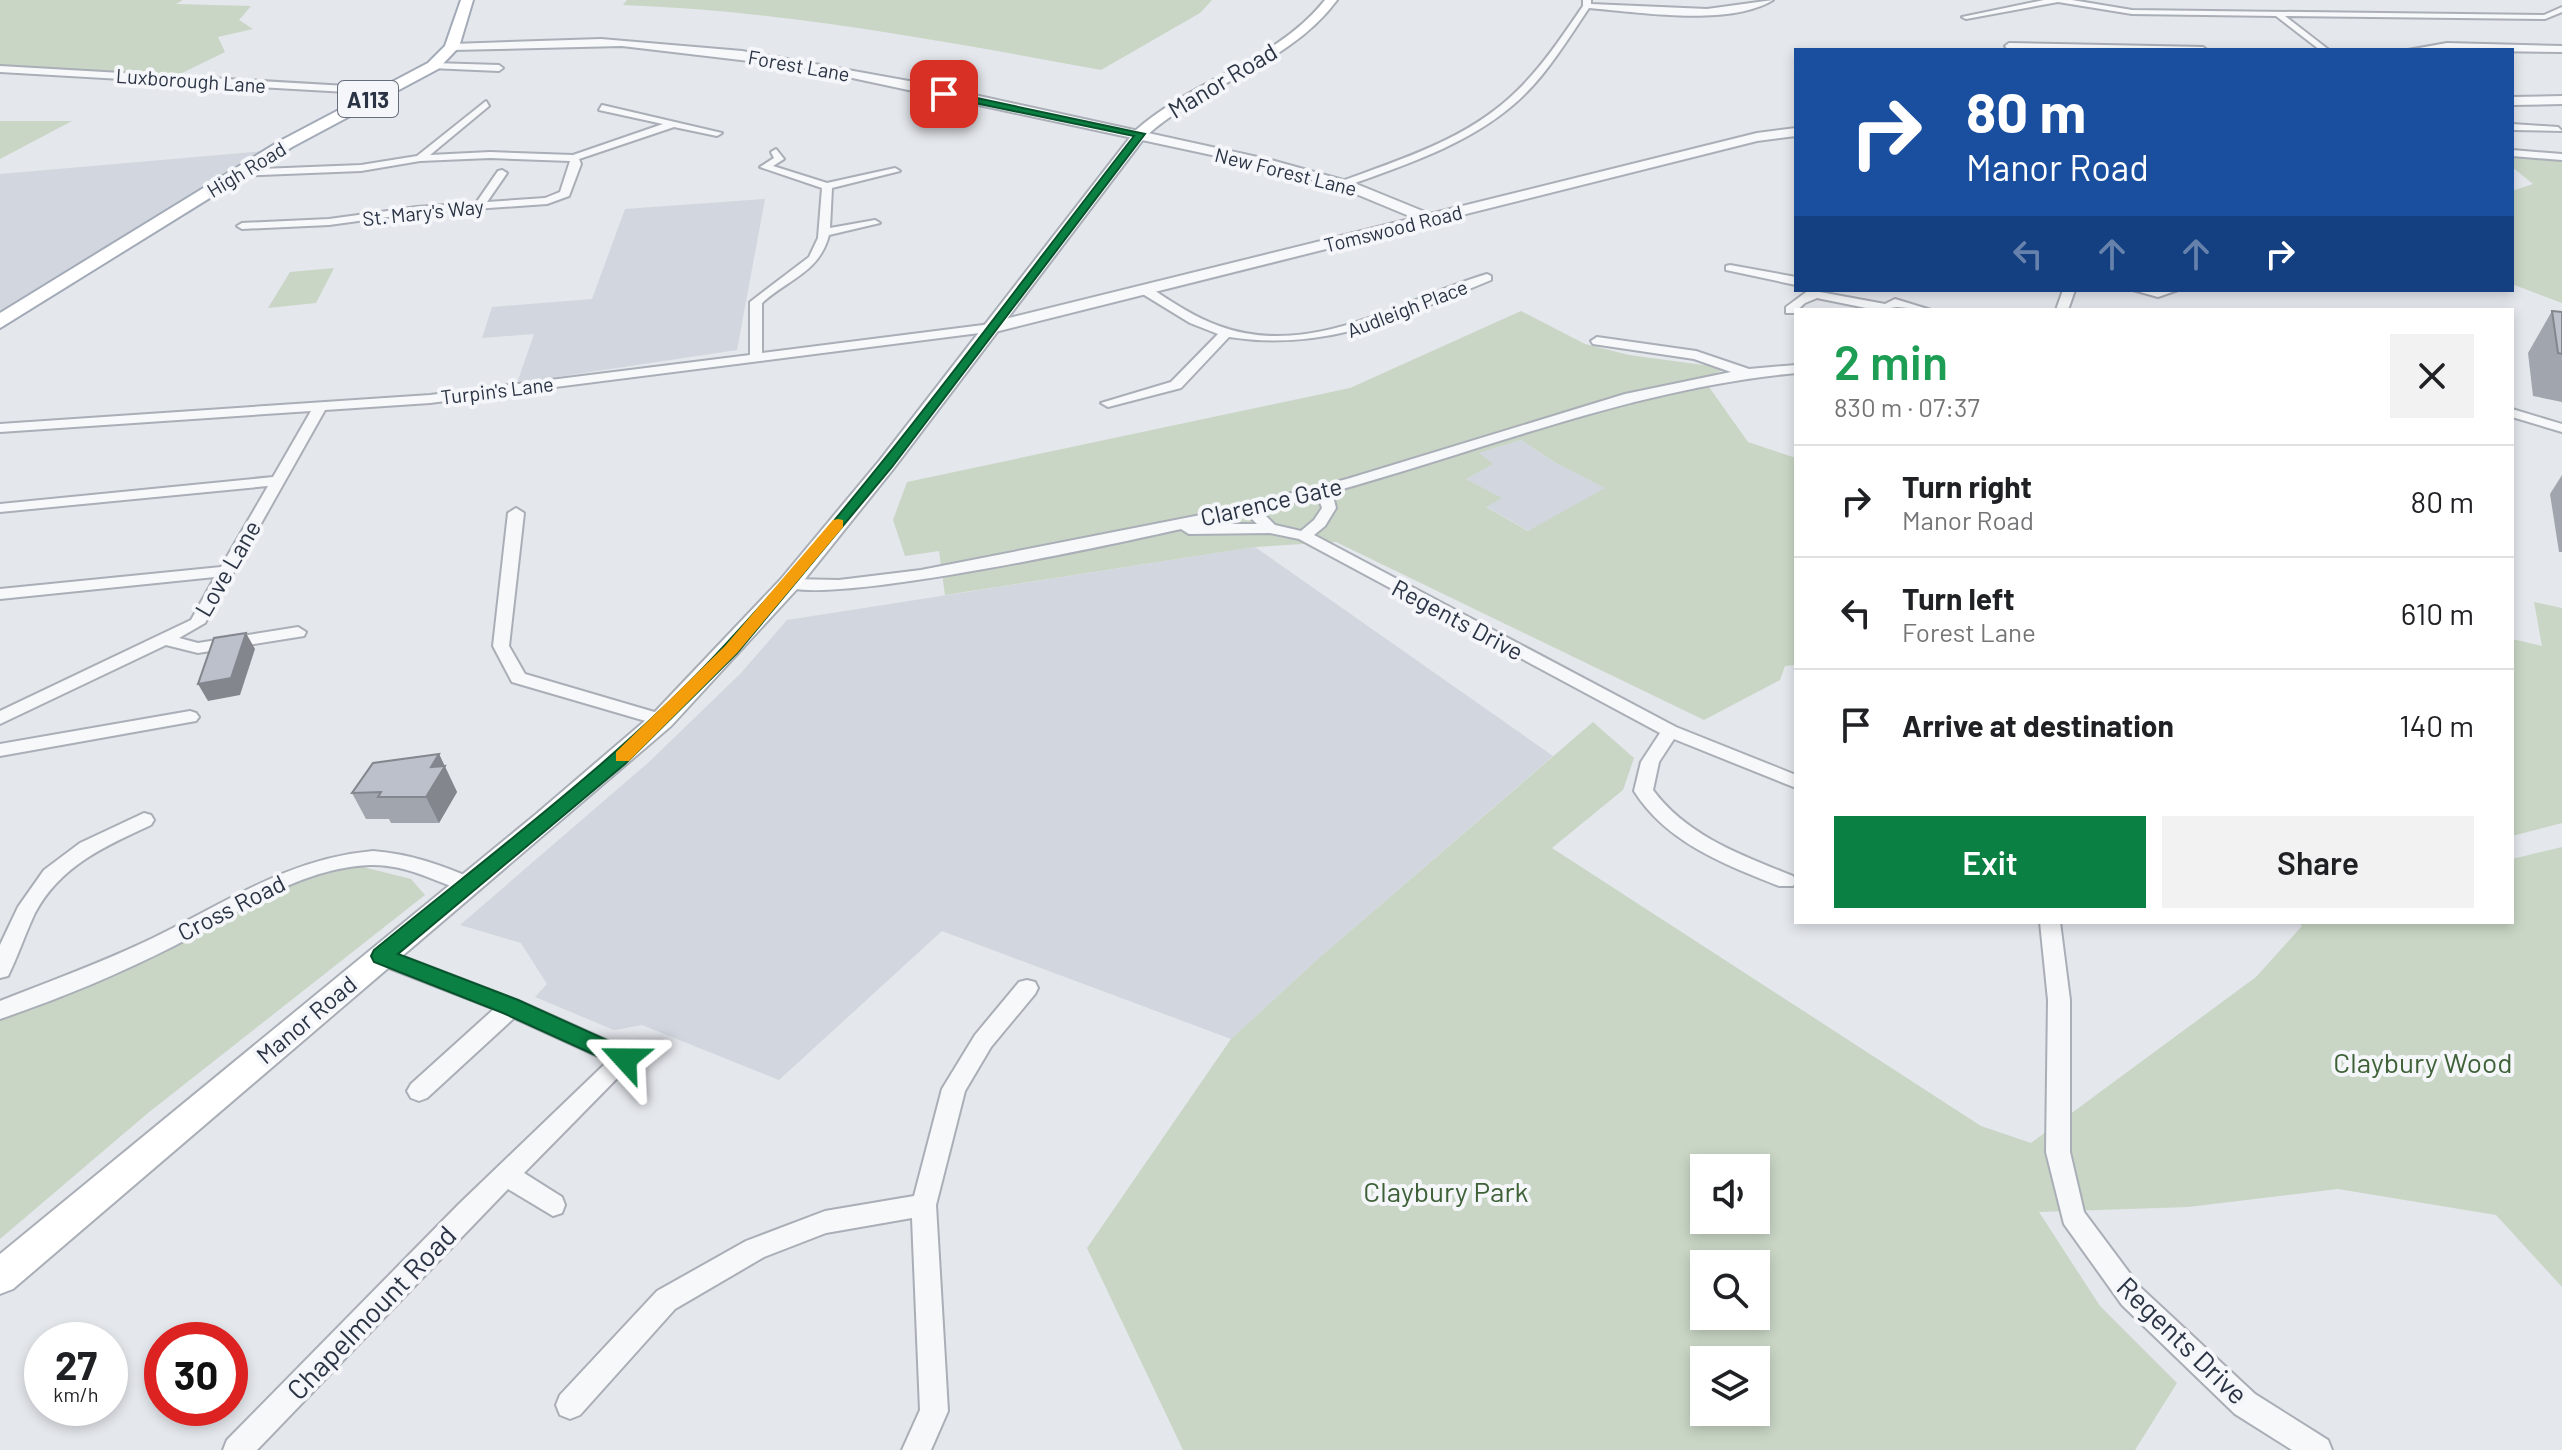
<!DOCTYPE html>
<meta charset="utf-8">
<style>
body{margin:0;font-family:Barlow,sans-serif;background:#f2f2f2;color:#202124;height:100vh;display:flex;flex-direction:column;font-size:30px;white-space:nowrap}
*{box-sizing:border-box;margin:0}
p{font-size:26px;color:#757577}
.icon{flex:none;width:44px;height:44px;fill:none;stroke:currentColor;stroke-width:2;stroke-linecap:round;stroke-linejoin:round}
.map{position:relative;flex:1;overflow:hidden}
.sheet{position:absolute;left:1794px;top:308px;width:720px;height:616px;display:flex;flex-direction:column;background:#fff;border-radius:0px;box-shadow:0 4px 12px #0003}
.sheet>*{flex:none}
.hud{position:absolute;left:1794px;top:48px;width:720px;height:244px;border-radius:0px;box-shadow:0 4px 12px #0003;background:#1a4fa0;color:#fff;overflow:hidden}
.buttons{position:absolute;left:1690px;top:1154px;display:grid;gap:16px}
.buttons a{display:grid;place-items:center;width:80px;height:80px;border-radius:0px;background:#fff;box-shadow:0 4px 12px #0003;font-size:40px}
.speed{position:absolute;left:24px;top:1322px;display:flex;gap:16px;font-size:40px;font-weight:700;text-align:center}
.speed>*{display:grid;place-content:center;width:104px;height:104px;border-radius:50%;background:#fff;box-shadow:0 4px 12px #0003;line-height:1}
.speed small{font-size:20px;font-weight:400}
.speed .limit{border:12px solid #d22;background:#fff;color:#111}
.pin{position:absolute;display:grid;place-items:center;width:68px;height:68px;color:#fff;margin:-34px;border-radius:16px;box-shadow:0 4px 12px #0006}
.me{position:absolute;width:88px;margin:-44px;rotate:294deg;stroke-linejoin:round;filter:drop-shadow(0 0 6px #0008)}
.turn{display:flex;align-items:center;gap:28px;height:168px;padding:0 40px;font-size:36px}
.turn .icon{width:104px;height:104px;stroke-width:2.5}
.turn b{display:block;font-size:56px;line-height:68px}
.lanes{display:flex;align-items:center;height:76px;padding:0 40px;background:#0003;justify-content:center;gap:40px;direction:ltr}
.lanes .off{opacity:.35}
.round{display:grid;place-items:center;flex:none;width:84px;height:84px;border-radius:0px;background:#f2f2f2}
.head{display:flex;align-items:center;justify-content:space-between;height:136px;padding:0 40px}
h1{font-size:48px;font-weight:600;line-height:60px;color:#1e9e55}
.action{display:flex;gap:16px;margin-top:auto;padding:16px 40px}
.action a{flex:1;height:92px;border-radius:0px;background:#0b8043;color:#fff;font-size:32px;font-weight:600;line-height:92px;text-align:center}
.action a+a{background:#f2f2f2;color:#202124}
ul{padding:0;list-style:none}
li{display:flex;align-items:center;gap:24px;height:112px;padding:0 40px;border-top:2px solid #e0e0e0}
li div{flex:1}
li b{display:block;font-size:30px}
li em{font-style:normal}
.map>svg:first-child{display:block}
.built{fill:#d2d6de}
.green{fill:#c9d6c5;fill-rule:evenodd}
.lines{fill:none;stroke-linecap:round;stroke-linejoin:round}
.minor-casing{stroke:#a9aeb7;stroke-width:4}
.tertiary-casing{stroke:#a9aeb7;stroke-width:4}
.secondary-casing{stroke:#a9aeb7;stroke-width:4}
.primary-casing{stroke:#a3abb8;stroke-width:4}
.minor{fill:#f7f8fa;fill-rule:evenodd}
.tertiary{fill:#f7f8fa;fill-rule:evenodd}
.secondary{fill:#fff;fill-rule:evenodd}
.primary{fill:#fff;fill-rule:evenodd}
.wall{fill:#a1a5ae}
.shaded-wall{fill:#83868d}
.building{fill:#bbc0ca;stroke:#83868d;stroke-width:2}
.route{fill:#0b8043;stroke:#07532c;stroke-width:2}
.slow{fill:#f59e0b}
.labels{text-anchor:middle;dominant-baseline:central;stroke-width:8;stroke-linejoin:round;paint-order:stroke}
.far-street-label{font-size:20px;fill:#2b3445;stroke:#f4f6f9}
.shield{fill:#f4f6f9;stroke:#676e7b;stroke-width:2}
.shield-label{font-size:22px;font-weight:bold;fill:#2b3445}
.street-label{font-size:24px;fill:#2b3445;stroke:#f4f6f9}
.near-park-label{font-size:28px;fill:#3f6138;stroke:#f4f6f9}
.near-street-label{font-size:28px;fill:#2b3445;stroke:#f4f6f9}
</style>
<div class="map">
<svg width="2562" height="1450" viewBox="0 0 2562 1450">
<rect width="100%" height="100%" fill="#e4e7ec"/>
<g class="built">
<polygon points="264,151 0,315 0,174"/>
<polygon points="765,199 737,350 517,383 534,334 482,338 492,307 592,299 625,209"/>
<polygon points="1521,440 1556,463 1606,488 1529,531 1485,506 1501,498 1466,479 1492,464 1478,453"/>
<polygon points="1255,547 1553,756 1319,958 1231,1039 942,931 779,1080 642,1025 614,1030 535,997 547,984 521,943 460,925 649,762 741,673 787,620"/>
</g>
<g class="green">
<polygon points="0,0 183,0 176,4 251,6 239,20 253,29 218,37 225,52 178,75 0,65"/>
<path d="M 627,0 L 1212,0 L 1200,13 L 1101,70 C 942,41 786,11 623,5 Z"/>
<polygon points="0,121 72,121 0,159"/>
<polygon points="2512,156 2562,159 2562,303 2512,284 2512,191 2533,184 2512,167"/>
<polygon points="334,268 316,303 268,308 290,272"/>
<path d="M 1521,311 L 1585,344 L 1629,355 L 1726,368 L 1704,380 L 1748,442 L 1796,458 L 1796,665 L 1785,666 L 1780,680 L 1704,720 L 1336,542 L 1255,547 L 945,595 L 939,551 L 905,556 L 893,520 L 907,482 L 1350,388 ZM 1521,440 L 1556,463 L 1605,488 L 1528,531 L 1486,507 L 1502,498 L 1466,479 L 1493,464 L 1479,453 Z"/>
<polygon points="2534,602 2562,608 2562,823 2512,836 2512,639 2542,646"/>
<path d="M 1593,722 L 1634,758 L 1623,790 L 1552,848 L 1981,1126 L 2031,1143 L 2256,977 L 2302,926 L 2299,922 L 2512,922 L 2512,859 L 2562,847 L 2562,1287 L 2496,1215 L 2338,1189 L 2188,1207 L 2039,1212 L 2100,1306 L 2177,1383 L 2135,1450 L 1183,1450 L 1087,1248 L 1231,1039 L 1319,958 ZM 1704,1168 L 1756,1168 L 1756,1220 L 1704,1220 ZM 1704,1264 L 1756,1264 L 1756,1316 L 1704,1316 ZM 1704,1360 L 1756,1360 L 1756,1412 L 1704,1412 Z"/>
<polygon points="359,866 411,879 425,895 148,1113 0,1239 0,1020 302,880"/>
</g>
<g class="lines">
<defs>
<g id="minor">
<path d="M 1583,0 L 1591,0 L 1591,4 L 1707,9 L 1773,0 C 1729,27 1639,12 1589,8 C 1566,42 1544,79 1513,105 C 1465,146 1404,165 1347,186 L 1339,186 L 1339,182 C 1402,159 1471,138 1519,89 C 1544,64 1563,35 1583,6 Z"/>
<polygon points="2044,0 2072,0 2132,10 2544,15 2562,7 2562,12 2545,19 2285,16 2329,50 2320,50 2276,16 2132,14 2058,2 1966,19 1962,17"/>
<polygon points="2009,43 2203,47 2207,50 2008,50 2005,46"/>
<polygon points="2447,43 2562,46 2562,52 2408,50"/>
<polygon points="433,63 499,65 503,68 499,71 430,68"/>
<polygon points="0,66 382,88 387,91 382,94 0,72"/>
<polygon points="486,101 489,106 430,155 490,152 573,155 663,124 599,110 602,105 722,133 717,136 674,127 579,159 581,164 569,196 547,204 417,213 329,225 242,229 237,226 242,223 329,219 417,207 476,203 498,171 502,170 507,173 487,202 545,198 560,192 570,161 490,158 420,161 361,171 238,176 233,173 238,170 361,165 417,156"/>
<polygon points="2512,124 2558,127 2562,131 2512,130"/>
<path d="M 776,149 L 784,159 L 773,166 L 827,183 L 895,168 L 900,171 L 832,188 L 830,228 L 875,220 L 880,223 L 829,235 C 819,273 788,279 762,303 L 762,353 L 991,324 L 997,328 L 995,331 L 430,403 L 325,410 L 205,623 L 179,638 L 198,643 L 298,627 L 306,632 L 304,636 L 198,653 L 166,645 L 0,724 L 0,711 L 191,620 L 215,577 L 0,599 L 0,589 L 221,567 L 268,486 L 0,512 L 0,504 L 273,477 L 311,411 L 0,432 L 0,424 L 430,395 L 750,355 L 750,302 L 809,257 L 818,238 L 822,188 L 760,167 L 774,158 L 771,152 Z"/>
<polygon points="2512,150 2562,154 2562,160 2512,156"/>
<polygon points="1730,265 1796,277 1796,285 1726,270 1726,266"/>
<path d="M 1487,274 L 1491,276 L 1491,280 C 1403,316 1326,352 1229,337 L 1181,388 L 1108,407 L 1101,403 L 1171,382 L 1218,334 L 1190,323 L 1141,293 L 1141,287 L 1149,287 C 1172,302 1194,317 1219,326 C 1312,360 1402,299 1487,274 Z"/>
<polygon points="1809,290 1885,304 1895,299 1931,310 1897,307 1876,310 1817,298 1805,303 1794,313 1786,313 1786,307"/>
<polygon points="2063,290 2075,290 2068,310 2056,310"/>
<polygon points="2133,290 2178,290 2158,297"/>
<path d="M 1597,337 L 1696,351 L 1749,369 L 1796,365 L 1796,373 C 1635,388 1487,449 1332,492 L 1336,508 L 1325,526 L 1314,535 L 1676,727 L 1796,775 L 1796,788 L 1674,739 L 1659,762 L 1653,790 C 1687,836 1741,855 1793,876 L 1796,881 L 1793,886 L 1779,886 C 1724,864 1667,843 1634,791 L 1641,762 L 1660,733 L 1299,539 L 1270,533 L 1189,534 L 1181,529 C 1128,541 810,611 781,584 L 789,579 L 839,580 L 921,570 L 1221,511 L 1347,479 L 1625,394 L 1731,372 L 1694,359 L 1593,344 L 1591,341 ZM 1318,496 L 1322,508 L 1314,520 L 1301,531 L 1275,525 L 1261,511 ZM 1247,514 L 1257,524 L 1202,524 Z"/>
<polygon points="2512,409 2562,424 2562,432 2512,417"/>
<polygon points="516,508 524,513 509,646 525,674 668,716 671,720 668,724 656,724 512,682 493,646 508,513"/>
<polygon points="190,711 196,713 199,717 196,721 0,756 0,744"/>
<path d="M 144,813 L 151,815 L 154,820 L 151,825 C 105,846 60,866 35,913 C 25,934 18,956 8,976 L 0,978 L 0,945 L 18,907 L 44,870 L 80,843 Z"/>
<path d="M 373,851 C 411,854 441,865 476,880 L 479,885 L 476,890 L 469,892 C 435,882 407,864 370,865 C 298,868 237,914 174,946 C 119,974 59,999 0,1019 L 0,1001 C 51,981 103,962 153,938 C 228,902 287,859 373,851 Z"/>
<polygon points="2040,922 2060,922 2070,1000 2070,1152 2084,1212 2140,1287 2255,1394 2328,1440 2332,1450 2292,1450 2235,1414 2122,1305 2064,1224 2046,1152 2048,1000"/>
<polygon points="381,948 519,1001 633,1052 636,1059 524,1173 562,1197 565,1205 562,1213 553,1216 508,1189 257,1450 223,1450 227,1440 459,1204 608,1061 514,1018 427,1098 419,1101 411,1098 407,1091 411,1084 494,1009 373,962 370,956 373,950"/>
<polygon points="1027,980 1035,982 1038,988 1035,994 991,1047 965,1091 936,1205 948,1411 931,1450 902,1450 920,1410 912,1218 826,1233 764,1257 675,1309 580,1415 570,1419 560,1415 556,1405 560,1395 657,1291 746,1241 825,1211 914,1196 942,1089 975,1035 1019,982"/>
</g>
<g id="tertiary">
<polygon points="601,39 742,51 920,83 1271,160 1354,183 1430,214 1757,133 1796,128 1796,136 1757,141 991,333 985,332 985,324 1414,218 1344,189 1263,166 801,67 622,46 452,50 446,47 452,44"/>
<polygon points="2562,96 2562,104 2512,105 2512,97"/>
</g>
<path id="secondary" d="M 1325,0 L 1337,0 C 1288,66 1204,83 1145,137 L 894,468 L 797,589 L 671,726 L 13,1289 L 0,1294 L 0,1254 L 535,815 L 653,714 L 781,579 L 880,460 L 1135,131 C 1193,79 1276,62 1325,0 Z"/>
<polygon id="primary" points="461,0 473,0 459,47 438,69 292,147 0,328 0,313 280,141 428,63 445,46"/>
</defs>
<use href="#minor" class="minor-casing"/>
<use href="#tertiary" class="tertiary-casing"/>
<use href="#secondary" class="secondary-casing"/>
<use href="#primary" class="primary-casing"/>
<use href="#minor" class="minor"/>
<use href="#tertiary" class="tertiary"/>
<use href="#secondary" class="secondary"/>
<use href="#primary" class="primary"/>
</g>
<g class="wall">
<polygon points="2552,311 2562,312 2562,402 2533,396 2528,353"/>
<polygon points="2562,475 2562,552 2559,552 2550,494"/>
<polygon points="439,754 457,792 439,823 391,823 389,819 366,819 352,793"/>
</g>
<g class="shaded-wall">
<polygon points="246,633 255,649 240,695 208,701 198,684"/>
<polygon points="439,754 457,792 439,823 426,797 431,767"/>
</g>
<g class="building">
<polygon points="2552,311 2562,312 2562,354 2558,353"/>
<polygon points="246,633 231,678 198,684 214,638"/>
<polygon points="439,754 431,767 445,766 426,797 378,797 381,792 352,793 373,763"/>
</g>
<path class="route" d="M 944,91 L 1145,134 L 892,467 L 737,653 L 625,764 L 398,954 L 518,1000 L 633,1052 L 636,1059 L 633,1065 L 617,1065 L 503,1013 L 374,962 L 371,956 L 374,950 C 493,852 620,759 725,645 C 873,486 1001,307 1134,136 L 941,96 Z"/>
<polygon class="slow" points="838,519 843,520 843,527 737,653 629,761 616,761 616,752 725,646 833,520"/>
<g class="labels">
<g class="far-street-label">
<text transform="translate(799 65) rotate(10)">Forest Lane</text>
<text transform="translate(191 80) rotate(4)">Luxborough Lane</text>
<text transform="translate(246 169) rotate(-31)">High Road</text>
<text transform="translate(1286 171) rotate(14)">New Forest Lane</text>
<text transform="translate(423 212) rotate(-6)">St. Mary's Way</text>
<text transform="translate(1393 228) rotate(-14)">Tomswood Road</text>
<text transform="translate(1407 308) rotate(-21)">Audleigh Place</text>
<text transform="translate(497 390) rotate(-7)">Turpin's Lane</text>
</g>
<rect class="shield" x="338" y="81" width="60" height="36" rx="6"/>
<g class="shield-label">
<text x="368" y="99">A113</text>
</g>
<g class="street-label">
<text transform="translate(1222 80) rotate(-31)">Manor Road</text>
<text transform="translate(1271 501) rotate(-13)">Clarence Gate</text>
<text transform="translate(227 568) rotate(-60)">Love Lane</text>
<text transform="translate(1458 619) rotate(28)">Regents Drive</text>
<text transform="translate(231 907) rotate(-27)">Cross Road</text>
<text transform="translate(306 1019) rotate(-40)">Manor Road</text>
</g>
<g class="near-park-label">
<text x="2423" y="1062">Claybury Wood</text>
<text x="1446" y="1191">Claybury Park</text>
</g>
<g class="near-street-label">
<text transform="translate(371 1312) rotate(-46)">Chapelmount Road</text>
<text transform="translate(2183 1340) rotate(44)">Regents Drive</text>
</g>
</g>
</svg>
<div class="buttons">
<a><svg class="icon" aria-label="sound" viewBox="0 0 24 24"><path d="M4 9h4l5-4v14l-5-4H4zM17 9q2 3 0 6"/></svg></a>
<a><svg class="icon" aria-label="search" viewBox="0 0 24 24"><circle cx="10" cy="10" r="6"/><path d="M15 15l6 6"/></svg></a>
<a><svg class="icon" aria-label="layers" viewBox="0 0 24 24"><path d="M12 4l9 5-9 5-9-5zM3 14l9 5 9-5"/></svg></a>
</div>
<div class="speed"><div>27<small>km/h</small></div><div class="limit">30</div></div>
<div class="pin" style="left:944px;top:94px;background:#d93025"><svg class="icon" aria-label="arrive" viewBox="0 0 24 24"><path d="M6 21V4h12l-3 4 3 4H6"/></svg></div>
<svg class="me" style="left:625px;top:1059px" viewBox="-20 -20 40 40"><path d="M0-17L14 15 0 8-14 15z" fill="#0b8043" stroke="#fff" stroke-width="4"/></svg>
<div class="hud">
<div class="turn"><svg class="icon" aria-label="right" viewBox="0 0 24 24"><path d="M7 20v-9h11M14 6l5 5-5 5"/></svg><div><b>80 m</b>Manor Road</div></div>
<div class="lanes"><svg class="icon off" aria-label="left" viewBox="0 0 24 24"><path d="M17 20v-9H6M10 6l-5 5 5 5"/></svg><svg class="icon off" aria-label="ahead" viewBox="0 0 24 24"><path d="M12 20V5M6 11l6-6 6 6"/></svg><svg class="icon off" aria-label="ahead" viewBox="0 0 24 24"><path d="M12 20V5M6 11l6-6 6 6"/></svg><svg class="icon" aria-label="right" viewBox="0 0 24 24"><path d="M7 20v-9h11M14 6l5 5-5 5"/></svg></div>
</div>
<section class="sheet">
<div class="head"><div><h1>2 min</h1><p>830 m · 07:37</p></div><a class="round"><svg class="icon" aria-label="close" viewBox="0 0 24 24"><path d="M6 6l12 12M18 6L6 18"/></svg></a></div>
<ul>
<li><svg class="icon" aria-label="right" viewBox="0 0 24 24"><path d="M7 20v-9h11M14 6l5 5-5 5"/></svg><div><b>Turn right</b><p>Manor Road</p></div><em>80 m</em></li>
<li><svg class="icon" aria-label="left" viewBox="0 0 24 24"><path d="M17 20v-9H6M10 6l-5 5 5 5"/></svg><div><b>Turn left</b><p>Forest Lane</p></div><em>610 m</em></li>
<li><svg class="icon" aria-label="arrive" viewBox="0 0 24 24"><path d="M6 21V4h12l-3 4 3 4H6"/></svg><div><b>Arrive at destination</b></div><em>140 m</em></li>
</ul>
<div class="action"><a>Exit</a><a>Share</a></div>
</section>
</div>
